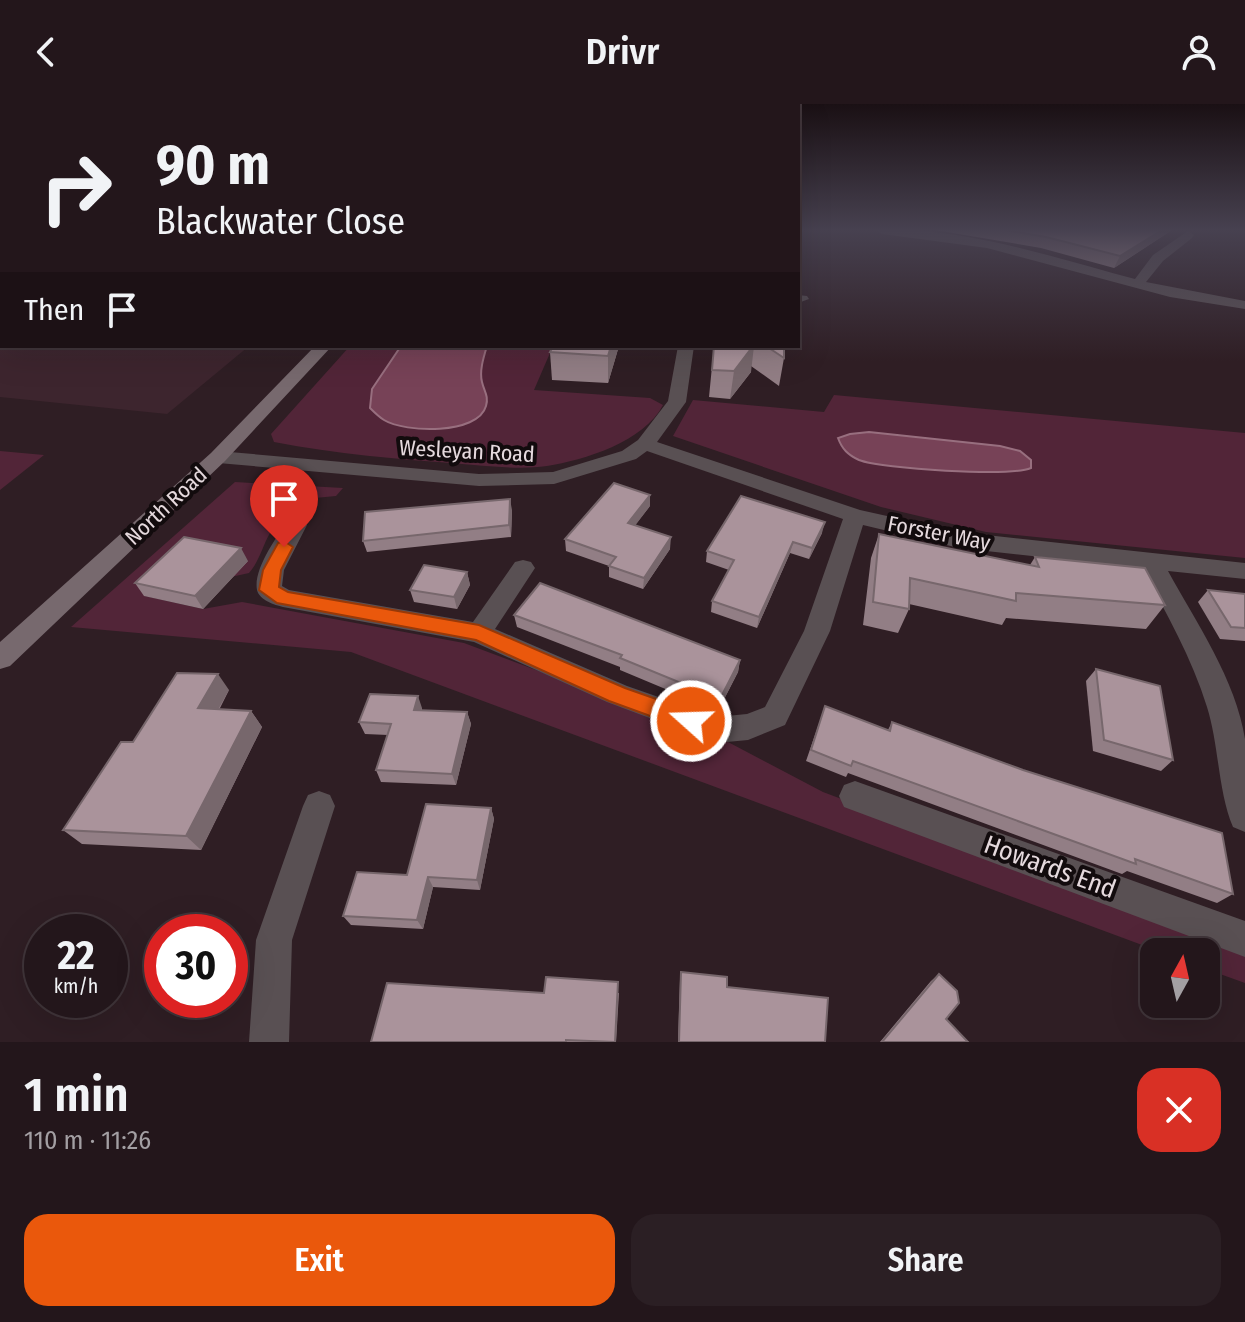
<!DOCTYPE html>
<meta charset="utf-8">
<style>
body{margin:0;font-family:"Fira Sans Condensed",sans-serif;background:#2b1f24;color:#f1f3f6;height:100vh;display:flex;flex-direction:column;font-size:30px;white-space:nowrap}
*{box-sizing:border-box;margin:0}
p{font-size:26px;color:#a39fa3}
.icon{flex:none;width:44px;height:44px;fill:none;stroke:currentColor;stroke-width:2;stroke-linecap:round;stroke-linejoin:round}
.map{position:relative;height:938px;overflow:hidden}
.details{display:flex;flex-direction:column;background:#23161b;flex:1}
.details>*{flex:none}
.banner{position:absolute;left:0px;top:0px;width:800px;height:244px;box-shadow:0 8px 32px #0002,0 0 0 2px #40353a;background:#23161b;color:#f1f3f6;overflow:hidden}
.needle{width:52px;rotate:8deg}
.buttons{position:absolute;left:1140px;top:834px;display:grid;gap:16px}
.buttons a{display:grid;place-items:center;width:80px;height:80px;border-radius:16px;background:#23161b;box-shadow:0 8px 32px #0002,0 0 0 2px #40353a;font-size:40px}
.speed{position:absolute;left:24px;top:810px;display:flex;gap:16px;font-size:40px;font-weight:700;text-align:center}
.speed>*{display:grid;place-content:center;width:104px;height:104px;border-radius:50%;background:#23161b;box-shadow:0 8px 32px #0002,0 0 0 2px #40353a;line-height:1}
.speed small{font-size:20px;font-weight:400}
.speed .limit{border:12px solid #d22;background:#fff;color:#111}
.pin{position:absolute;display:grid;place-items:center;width:68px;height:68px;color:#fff;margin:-82px -34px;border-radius:50% 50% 50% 0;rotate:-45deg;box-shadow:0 0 8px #0007}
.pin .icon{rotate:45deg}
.me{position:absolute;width:88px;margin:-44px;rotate:290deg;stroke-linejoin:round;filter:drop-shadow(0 0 6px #0008)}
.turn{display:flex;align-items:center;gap:28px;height:168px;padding:0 24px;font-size:36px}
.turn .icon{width:104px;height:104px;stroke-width:2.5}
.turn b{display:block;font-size:56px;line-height:68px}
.then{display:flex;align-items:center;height:76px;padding:0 24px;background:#0003;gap:16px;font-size:30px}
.round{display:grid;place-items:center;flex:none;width:84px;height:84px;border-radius:24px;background:#2b1f24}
.head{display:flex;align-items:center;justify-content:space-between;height:136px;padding:0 24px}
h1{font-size:48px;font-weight:600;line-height:60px}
.primary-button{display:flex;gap:16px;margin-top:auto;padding:16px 24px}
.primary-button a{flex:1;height:92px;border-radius:24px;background:#ea580c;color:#fff;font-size:32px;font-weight:600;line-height:92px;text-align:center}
.primary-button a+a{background:#2b1f24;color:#f1f3f6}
header{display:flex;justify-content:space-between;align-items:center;height:104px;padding:0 24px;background:#23161b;font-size:36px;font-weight:600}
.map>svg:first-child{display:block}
.built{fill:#3d252e}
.green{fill:#522538}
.water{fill:#774257;stroke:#986f7f;stroke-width:2}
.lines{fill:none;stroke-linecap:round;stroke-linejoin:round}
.street{fill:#595053;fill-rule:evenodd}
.secondary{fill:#77696e;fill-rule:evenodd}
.wall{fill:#927e85}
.shaded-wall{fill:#77676c}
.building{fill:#aa939b;stroke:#77676c;stroke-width:2}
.route{fill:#ea580c;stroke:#983908;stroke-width:2}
.labels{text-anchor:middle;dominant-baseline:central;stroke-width:8;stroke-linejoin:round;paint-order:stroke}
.street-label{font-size:22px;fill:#e5d9dd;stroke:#120b0d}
.near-street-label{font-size:26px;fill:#e5d9dd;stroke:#120b0d}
</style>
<header><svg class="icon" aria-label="back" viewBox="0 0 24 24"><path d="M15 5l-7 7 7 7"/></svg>Drivr<svg class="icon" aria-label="person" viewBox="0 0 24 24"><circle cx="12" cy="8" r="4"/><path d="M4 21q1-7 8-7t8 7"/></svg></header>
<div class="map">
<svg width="1245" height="938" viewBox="0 0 1245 938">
<rect width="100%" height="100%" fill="#2f1e24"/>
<polygon class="built" points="0,126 2,242 249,242 167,310 0,293"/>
<g class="green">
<path d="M 350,242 L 553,242 L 534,286 L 650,294 L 663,301 C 644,338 584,356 547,362 C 519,366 489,362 462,360 C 398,355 336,350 274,338 L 271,330 Z"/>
<polygon points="834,291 1245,329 1245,454 986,428 881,403 673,332 693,296 824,308"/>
<polygon points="0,347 44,351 0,386"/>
<path d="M 235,378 L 343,384 L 336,392 L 315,394 L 313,402 C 298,407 278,414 270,429 C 262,443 260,456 249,469 L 145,492 L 203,505 L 242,498 L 464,539 L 728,638 L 823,688 L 1245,847 L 1245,879 L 1206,865 L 1206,848 L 1161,848 L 351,548 L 71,523 Z"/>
</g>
<g class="water">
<path d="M 401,242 L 487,242 C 484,252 479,267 482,278 C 484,287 489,292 486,302 C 478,331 405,329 384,316 C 379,313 374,308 370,304 L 372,285 Z"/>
<path d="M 869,328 L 1000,342 L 1020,347 L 1031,356 L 1031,364 C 1010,373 882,365 859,356 C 848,351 842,345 838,334 L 850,330 Z"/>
</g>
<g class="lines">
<g class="street">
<path d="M 876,126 C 963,122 1051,153 1135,175 L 1153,151 L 1188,127 L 1194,131 L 1192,134 L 1163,157 L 1146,178 L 1245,197 L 1245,205 L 1170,193 L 987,144 L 882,130 Z"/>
<polygon points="798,191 807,192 809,195 798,199"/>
<path d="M 678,242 L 694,242 L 686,298 L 657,338 L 860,406 L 959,428 L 1245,459 L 1245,475 L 1168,467 C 1196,518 1236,576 1245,635 C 1245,664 1245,698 1245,728 L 1233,723 C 1218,688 1219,641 1207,603 C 1192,554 1166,509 1142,464 L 959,444 L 863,421 L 830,527 L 785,621 L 748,636 L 716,639 L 607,598 L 474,538 L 283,503 C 275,501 259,496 257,486 C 253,465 277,433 288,416 L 304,416 L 307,421 L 284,466 L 282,482 L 289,486 L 473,518 L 515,458 L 523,456 L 531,458 L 535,464 L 495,525 L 627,582 L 716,613 L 747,610 L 765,603 L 804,527 L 843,415 L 647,347 L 636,355 L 554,380 L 479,382 L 218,359 L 208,353 L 218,347 L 479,370 L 553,368 L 622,347 L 638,336 L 668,297 Z"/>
<polygon points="855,677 1245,817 1245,853 844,703 839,692 844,681"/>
<polygon points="319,687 330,691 335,702 292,836 289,938 249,938 256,836 303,702 308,691"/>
</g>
<polygon class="secondary" points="315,242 332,242 225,357 10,562 0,565 0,538 211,349"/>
</g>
<g class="wall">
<rect x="0" y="126" width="2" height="83"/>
<polygon points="935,126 1171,126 1169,128 1114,164 1041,144"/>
<polygon points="619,242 608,279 552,276 550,248"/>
<polygon points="714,242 784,242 784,254 779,282 751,262 751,268 730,295 709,293"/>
<polygon points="650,402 635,421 670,445 643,485 609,473 609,462 566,447 565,435"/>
<polygon points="512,406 511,433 367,448 363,437"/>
<polygon points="822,429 809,455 790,449 757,524 711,508 712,497 729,466 706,458 707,447"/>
<polygon points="879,430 1030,461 1035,453 1165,501 1146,525 1006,514 1002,521 909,500 909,505 898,529 863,521 871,454"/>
<polygon points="248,457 203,505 144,492 135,479"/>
<polygon points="467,468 470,481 457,505 414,498 410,486"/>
<polygon points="1208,486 1245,490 1245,537 1220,535 1198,498"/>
<polygon points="514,511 740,556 738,568 718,607 620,566 620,563 517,523"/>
<polygon points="1096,565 1173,656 1161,667 1093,647 1086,577"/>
<polygon points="229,586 219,606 251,607 262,623 201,746 82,740 63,726 133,638"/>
<polygon points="825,602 888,626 892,618 1233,790 1217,799 1127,767 1122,770 848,669 846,673 806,657"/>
<polygon points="422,604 422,606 467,608 471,620 456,681 381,678 376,666 388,631 365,630 359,618"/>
<polygon points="491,704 494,715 480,786 433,783 423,825 351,821 343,812 407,771"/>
<polygon points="681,868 727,883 825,938 678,938 680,876"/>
<polygon points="939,870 946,915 968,938 880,938 931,877"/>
<polygon points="544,889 619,889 616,938 371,938"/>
</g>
<g class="shaded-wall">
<polygon points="1162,126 1171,126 1169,128 1114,164 1120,152"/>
<polygon points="611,242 619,242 608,279 608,252"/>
<polygon points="753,242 754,242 751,268 730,295 734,267"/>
<polygon points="650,391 650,402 628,431 628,419"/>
<polygon points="510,395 512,406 511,433 509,421"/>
<polygon points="825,418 822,429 809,455 812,444"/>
<polygon points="671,433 670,445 643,485 644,474"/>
<polygon points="793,438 790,449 757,524 759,513"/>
<polygon points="241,444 248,457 203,505 195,492"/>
<polygon points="467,468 470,481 457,505 454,493"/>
<polygon points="740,556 738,568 718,607 720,595"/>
<polygon points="218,570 229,586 210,620 198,604"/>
<polygon points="418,592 422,604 418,617 414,606"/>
<polygon points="251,607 262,623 201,746 186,732"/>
<polygon points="467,608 471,620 456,681 452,670"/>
<polygon points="491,704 494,715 480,786 477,776"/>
<polygon points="428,773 433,783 423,825 417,816"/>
</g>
<g class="building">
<rect x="0" y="126" width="2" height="69"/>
<polygon points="1005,126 1162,126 1120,152 1046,133"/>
<polygon points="553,242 611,242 608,252 550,248"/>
<polygon points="714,242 753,242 734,267 712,266"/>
<polygon points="766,242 784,242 784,254"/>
<polygon points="614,379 650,391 628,419 671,433 644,474 609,462 616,453 565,435"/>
<polygon points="741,392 825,418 812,444 793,438 759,513 712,497 734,456 707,447"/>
<polygon points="510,395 509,421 363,437 365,408"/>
<polygon points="879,430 1039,463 1035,453 1145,464 1165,501 1016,489 1016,497 910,474 909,505 873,498"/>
<polygon points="184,433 241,444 195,492 135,479"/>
<polygon points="424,461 467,468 454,493 410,486"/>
<polygon points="540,479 740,556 720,595 620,554 622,551 514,511"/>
<polygon points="1208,486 1245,490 1245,524 1231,523"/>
<polygon points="1096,565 1160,582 1173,656 1104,636"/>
<polygon points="177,569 218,570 198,604 251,607 186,732 63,726 121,638 133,638"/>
<polygon points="370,590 418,592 414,606 467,608 452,670 376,666 391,620 359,618"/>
<polygon points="825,602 890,627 892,618 1023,666 1222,729 1233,790 1135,755 1136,760 853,657 851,662 811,646"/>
<polygon points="426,700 491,704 477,776 428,773 417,816 343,812 357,768 407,771"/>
<polygon points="681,868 727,873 727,883 828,894 825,938 679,938"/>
<polygon points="939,870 957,887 959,899 946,915 968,938 882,938"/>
<polygon points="546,873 618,878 615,938 566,936 566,938 371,938 387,879 544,889"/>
</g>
<linearGradient id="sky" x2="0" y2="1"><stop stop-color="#1a1014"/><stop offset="0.49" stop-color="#474150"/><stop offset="1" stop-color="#474150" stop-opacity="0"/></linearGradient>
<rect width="1245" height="257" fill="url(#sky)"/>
<polygon class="route" points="284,437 293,443 281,466 279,483 288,488 479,521 625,584 699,610 702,617 699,624 691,627 683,624 609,597 476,536 277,499 259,486 263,466 278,439"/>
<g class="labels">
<g class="street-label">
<text transform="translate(467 347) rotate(3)">Wesleyan Road</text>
<text transform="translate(166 402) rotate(-43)">North Road</text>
<text transform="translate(939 429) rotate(11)">Forster Way</text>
</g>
<g class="near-street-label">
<text transform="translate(1050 763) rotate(20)">Howards End</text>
</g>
</g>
</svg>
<div class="buttons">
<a><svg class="needle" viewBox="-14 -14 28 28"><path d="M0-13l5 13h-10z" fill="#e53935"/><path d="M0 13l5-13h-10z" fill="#a39fa3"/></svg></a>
</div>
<div class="speed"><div>22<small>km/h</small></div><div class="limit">30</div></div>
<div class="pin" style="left:284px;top:443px;background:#d93025"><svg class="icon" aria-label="arrive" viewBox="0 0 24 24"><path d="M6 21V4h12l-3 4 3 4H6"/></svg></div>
<svg class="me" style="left:691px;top:617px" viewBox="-20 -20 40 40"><circle r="17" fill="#ea580c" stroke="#fff" stroke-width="3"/><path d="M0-11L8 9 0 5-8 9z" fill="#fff"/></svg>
<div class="banner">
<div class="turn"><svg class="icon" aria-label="right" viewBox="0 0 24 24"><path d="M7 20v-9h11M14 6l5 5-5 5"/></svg><div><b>90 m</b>Blackwater Close</div></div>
<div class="then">Then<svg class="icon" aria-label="arrive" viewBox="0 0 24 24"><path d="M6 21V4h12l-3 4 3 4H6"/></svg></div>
</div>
</div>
<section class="details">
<div class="head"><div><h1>1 min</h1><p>110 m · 11:26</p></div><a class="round" style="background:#d93025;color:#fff"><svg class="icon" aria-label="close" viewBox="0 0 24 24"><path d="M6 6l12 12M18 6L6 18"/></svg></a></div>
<div class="primary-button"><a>Exit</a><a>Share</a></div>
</section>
